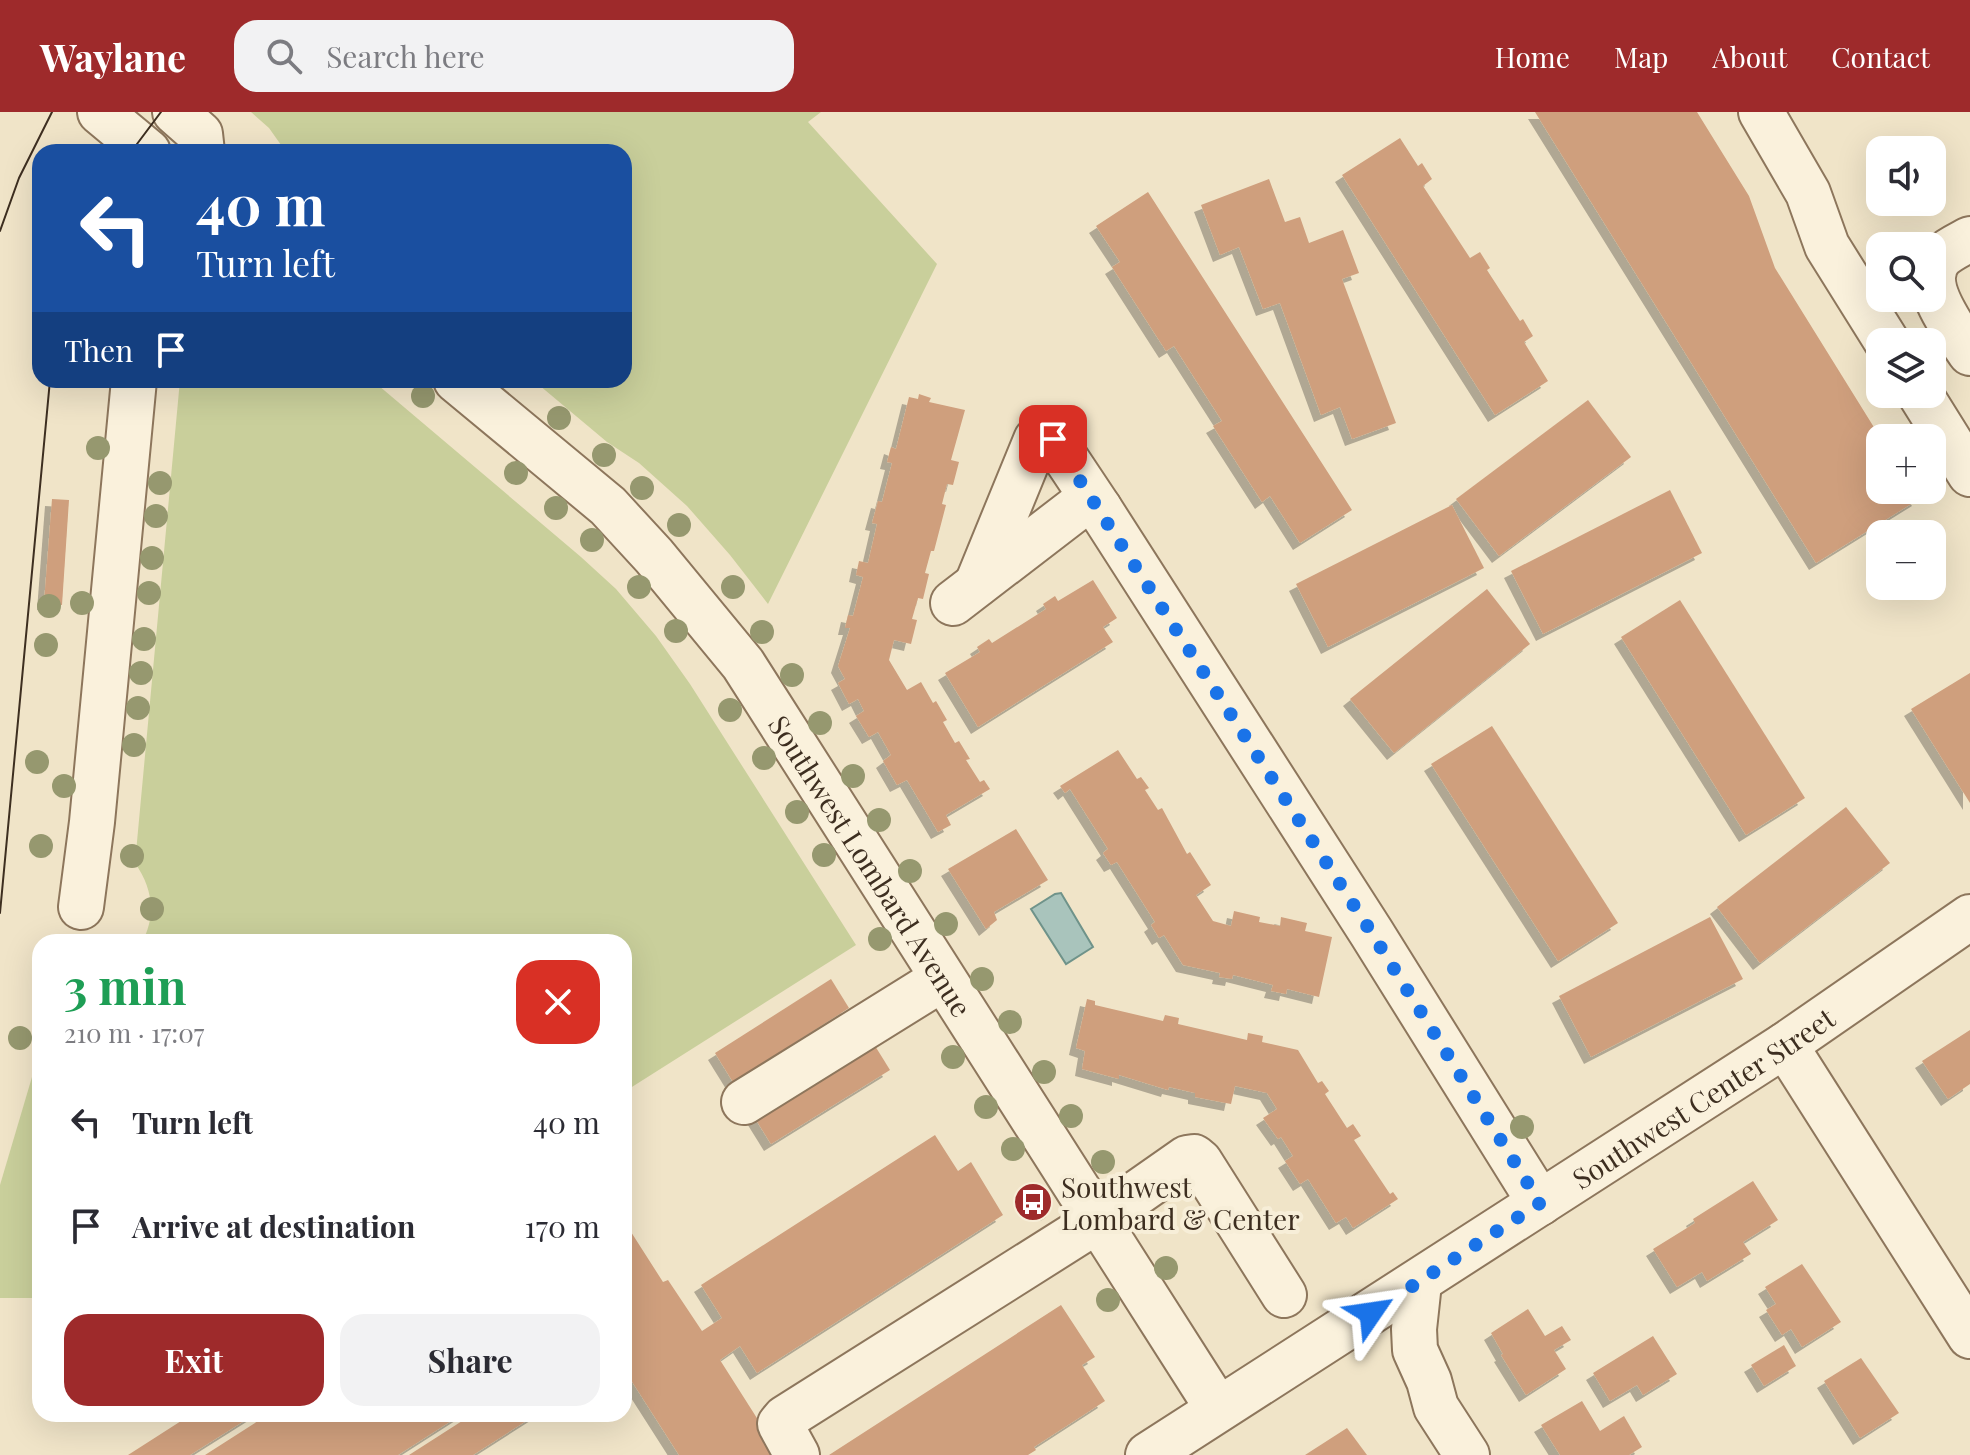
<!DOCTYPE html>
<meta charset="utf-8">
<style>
body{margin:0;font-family:"Playfair Display",serif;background:#f2f2f3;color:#2b2b33;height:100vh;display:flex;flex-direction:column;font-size:30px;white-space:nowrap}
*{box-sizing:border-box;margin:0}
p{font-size:26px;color:#7c7c81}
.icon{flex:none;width:44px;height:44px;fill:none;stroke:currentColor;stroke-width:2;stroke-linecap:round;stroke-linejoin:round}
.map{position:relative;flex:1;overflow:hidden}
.details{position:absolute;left:32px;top:822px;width:600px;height:488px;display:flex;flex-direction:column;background:#fff;border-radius:24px;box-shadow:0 8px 32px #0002}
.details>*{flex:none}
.guide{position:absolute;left:32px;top:32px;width:600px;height:244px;border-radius:24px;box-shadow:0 8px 32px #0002;background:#1a4fa0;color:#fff;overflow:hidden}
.buttons{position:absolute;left:1866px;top:24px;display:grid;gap:16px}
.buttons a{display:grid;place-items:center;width:80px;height:80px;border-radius:16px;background:#fff;box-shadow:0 8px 32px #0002;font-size:40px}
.pin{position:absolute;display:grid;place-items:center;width:68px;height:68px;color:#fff;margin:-34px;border-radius:16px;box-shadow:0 4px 12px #0006}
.me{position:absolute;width:88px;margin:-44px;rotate:58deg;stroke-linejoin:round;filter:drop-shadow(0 0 6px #0008)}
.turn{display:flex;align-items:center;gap:28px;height:168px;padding:0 32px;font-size:36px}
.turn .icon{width:104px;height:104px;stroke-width:2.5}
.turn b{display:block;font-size:56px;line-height:68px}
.then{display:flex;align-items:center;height:76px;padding:0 32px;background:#0003;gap:16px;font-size:30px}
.round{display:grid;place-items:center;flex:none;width:84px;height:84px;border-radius:24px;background:#f2f2f3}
.overview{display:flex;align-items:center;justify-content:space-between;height:136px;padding:0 32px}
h1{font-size:48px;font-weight:700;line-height:60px;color:#1e9e55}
.primary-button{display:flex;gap:16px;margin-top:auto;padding:16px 32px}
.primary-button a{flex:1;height:92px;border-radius:24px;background:#9e2a2b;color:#fff;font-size:32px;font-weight:700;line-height:92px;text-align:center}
.primary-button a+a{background:#f2f2f3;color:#2b2b33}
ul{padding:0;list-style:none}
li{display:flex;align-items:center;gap:24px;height:104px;padding:0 32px}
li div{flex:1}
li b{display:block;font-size:30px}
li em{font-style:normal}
header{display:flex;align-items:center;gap:48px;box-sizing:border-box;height:112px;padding:0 40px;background:#9e2a2b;color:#fff}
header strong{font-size:38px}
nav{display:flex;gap:44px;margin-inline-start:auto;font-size:28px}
.search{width:560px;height:72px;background:#f2f2f3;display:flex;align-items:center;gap:20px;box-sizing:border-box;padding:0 28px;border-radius:24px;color:#7c7c81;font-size:30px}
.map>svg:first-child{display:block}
.green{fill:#c9cf9b}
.water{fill:#a9c4bc;stroke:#6f938a;stroke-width:2}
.building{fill:#cf9f7d;filter:url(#shadow)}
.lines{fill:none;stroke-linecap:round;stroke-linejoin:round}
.minor-casing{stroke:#8d765c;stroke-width:48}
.minor{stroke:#faf1dc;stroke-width:44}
.tram{stroke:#3d2e20;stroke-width:2}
.tree{fill:#96986f}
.route{stroke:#1a73e8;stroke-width:14;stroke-dasharray:0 25.2}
.labels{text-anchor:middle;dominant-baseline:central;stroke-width:8;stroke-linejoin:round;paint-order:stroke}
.street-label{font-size:28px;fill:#3d2e20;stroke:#f7eed8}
.poi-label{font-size:28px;fill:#3d2e20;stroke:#f7eed8;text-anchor:start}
</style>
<header>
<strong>Waylane</strong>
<div class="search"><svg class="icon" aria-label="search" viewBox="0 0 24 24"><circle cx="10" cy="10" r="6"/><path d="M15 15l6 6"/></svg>Search here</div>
<nav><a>Home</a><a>Map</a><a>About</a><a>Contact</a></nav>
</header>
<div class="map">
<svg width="1970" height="1343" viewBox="0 0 1970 1343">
<defs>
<filter id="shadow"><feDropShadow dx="-7" dy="7" stdDeviation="0" flood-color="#0004"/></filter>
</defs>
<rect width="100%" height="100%" fill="#f0e4c8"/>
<g class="green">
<polygon points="251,0 821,0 808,10 937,152 768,492 730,443 687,394 639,351 607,330 533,268 624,268 624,40 286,40 269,16"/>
<path d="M 180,268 L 372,268 L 581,445 L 616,477 L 656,524 L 690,572 L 856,833 L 624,980 L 624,830 L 142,830 C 157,803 152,775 135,751 Z"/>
<polygon points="40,938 40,1186 0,1186 0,1073"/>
</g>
<polygon class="water" points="1061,781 1093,835 1066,852 1031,797 1055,782"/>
<g class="building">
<polygon points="1535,0 1697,0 1749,84 1775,156 1880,325 1880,378 1913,378 1919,387 1816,451"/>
<polygon points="1400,26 1418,54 1422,51 1432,67 1423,74 1470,146 1480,140 1490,156 1487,158 1520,209 1523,207 1533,224 1524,230 1548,269 1495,303 1342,63"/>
<polygon points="1269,67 1285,110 1300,105 1309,131 1343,118 1359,161 1342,167 1396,311 1352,327 1340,295 1321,303 1280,191 1263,197 1239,135 1220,143 1201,93"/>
<polygon points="1148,80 1352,398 1300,431 1270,384 1262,390 1213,314 1222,309 1174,234 1166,239 1112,155 1120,150 1096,114"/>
<polygon points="919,282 931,286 929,290 965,298 951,348 959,350 953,373 947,372 942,392 946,393 934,439 931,439 925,461 929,462 923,487 918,486 912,507 917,508 911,532 894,528 889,548 907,578 921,570 933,591 936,589 947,608 943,610 955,631 959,629 970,647 966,648 980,670 984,668 990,677 946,703 951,713 938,720 907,668 897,673 883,649 891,643 878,620 869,625 856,604 864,599 858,587 849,592 838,571 845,567 838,554 850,516 845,516 848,503 853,504 863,465 856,463 859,449 868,451 877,412 872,411 878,389 882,390 892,351 887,350 891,335 896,337 909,285 918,287"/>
<polygon points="1588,288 1631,345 1499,444 1456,387"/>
<polygon points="1670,378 1702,441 1543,522 1511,459"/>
<polygon points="52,387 69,388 62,493 44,491"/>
<polygon points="1452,393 1484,456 1328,535 1296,472"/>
<polygon points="1093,468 1117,506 1103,515 1113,530 978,615 945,561 980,540 977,535 989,527 992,531 1046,497 1043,492 1055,484 1058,489"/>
<polygon points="1487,477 1530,532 1394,641 1350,587"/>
<polygon points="1680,488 1805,686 1746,723 1621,525"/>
<polygon points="1970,561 1970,691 1911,597"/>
<polygon points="1492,614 1618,811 1558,849 1431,652"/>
<polygon points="1118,638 1137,667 1141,665 1149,676 1145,678 1158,698 1162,696 1187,742 1190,740 1211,773 1196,783 1213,809 1231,814 1234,799 1260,805 1259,810 1280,814 1281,805 1307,811 1305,819 1332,825 1319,885 1287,877 1286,882 1271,879 1273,873 1233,863 1232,867 1219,865 1220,861 1183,853 1164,823 1159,826 1151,813 1155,810 1117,750 1111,753 1103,741 1108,737 1070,677 1065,681 1060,674"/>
<polygon points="1846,695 1890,751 1760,851 1717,795"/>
<polygon points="1016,717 1048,768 994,800 997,808 986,817 948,757"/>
<polygon points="1710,805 1743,867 1591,945 1559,884"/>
<polygon points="831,867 849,896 733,970 715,941"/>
<polygon points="1087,887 1095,889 1095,893 1163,909 1165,903 1179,906 1178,912 1247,928 1248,921 1263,924 1262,930 1298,938 1318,971 1322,969 1329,979 1325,982 1347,1016 1353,1012 1361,1024 1354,1028 1390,1082 1393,1080 1398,1087 1353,1116 1346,1105 1336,1111 1308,1067 1300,1072 1285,1049 1293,1044 1281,1025 1278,1027 1263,1006 1277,997 1267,981 1235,974 1231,992 1195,985 1195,981 1169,975 1168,978 1119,963 1119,967 1082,957 1085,939 1076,936"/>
<polygon points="1970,918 1970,972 1948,987 1922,949"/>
<polygon points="872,929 890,958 771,1032 753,1003"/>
<polygon points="935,1023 958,1059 971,1050 1003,1103 757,1261 740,1234 720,1248 776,1336 774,1343 679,1343 624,1257 624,1109 663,1170 668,1168 702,1219 722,1206 701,1173"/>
<polygon points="1753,1069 1778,1108 1743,1130 1751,1142 1707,1169 1702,1160 1677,1175 1653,1137 1695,1111 1693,1107"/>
<polygon points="1802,1152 1841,1210 1802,1235 1791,1217 1782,1223 1766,1198 1776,1192 1765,1175"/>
<polygon points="1061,1193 1095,1245 1082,1253 1105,1289 1034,1335 1036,1338 1028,1343 829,1343"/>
<polygon points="1528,1197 1545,1224 1562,1214 1571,1228 1554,1238 1566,1257 1526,1283 1501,1243 1503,1242 1491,1221"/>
<polygon points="1653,1224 1677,1262 1643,1283 1637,1273 1610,1289 1593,1261"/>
<polygon points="1784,1233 1796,1254 1764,1274 1751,1253"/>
<polygon points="1861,1246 1899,1301 1860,1326 1824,1269"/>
<polygon points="1582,1289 1600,1319 1624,1304 1642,1335 1629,1343 1560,1343 1541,1313"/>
<polygon points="192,1302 255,1302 190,1343 128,1343"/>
<polygon points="269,1302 462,1302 398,1343 205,1343"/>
<polygon points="473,1302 537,1302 473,1343 409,1343"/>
<polygon points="1347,1316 1367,1343 1305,1343"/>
</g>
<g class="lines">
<defs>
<g id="minor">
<polyline points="100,0 148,40"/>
<polyline points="175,0 200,22 202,40"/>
<polyline points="1761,0 1808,81 1827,134 1887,230"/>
<path d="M 1970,127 C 1961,132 1950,137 1942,144 C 1915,170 1955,218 1970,241"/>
<path id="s1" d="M 456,268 L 608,394 L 654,444 L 743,552 L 1218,1297"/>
<polyline points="1920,282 1970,362"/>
<polyline points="977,472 1036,328 1046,324 1053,327 1099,396"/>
<polyline points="953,491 1082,392 1091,391 1099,396 1371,820 1540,1091"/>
<polyline points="81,795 92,710 134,268"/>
<polyline points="1785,933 1970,1224"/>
<polyline points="744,990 942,867"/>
<polyline points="1419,1171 1414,1217 1415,1238 1429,1269 1436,1295 1467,1343"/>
<polyline points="797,1343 780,1312 785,1306 1097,1109 1187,1046 1194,1045 1200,1050 1284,1183"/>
<path id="s2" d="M 1148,1343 L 1785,933 L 1970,805"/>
</g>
</defs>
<use href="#minor" class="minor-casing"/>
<use href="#minor" class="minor"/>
<g class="tram">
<polyline points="131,40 161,0"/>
<polyline points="0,119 19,66 52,0"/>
<polyline points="0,801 50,268"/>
</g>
</g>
<g class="tree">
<circle cx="423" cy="284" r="12"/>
<circle cx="559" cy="306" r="12"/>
<circle cx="98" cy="336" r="12"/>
<circle cx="604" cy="343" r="12"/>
<circle cx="516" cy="361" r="12"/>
<circle cx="160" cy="371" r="12"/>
<circle cx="642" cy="376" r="12"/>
<circle cx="556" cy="396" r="12"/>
<circle cx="156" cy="404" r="12"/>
<circle cx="679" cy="413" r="12"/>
<circle cx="592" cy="428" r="12"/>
<circle cx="152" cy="446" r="12"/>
<circle cx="639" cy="475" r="12"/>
<circle cx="733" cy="475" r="12"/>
<circle cx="149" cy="481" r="12"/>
<circle cx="82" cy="491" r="12"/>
<circle cx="49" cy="494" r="12"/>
<circle cx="676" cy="519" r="12"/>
<circle cx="762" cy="520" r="12"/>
<circle cx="144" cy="527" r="12"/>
<circle cx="46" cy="533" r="12"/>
<circle cx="141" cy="561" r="12"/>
<circle cx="792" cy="563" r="12"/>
<circle cx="138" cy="596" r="12"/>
<circle cx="730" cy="598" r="12"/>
<circle cx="820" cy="611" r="12"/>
<circle cx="134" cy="633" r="12"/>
<circle cx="764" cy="646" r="12"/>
<circle cx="37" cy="650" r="12"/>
<circle cx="853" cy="664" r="12"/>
<circle cx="64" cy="674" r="12"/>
<circle cx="797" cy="700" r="12"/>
<circle cx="879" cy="708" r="12"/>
<circle cx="41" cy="734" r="12"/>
<circle cx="824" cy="743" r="12"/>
<circle cx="132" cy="744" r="12"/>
<circle cx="910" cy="759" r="12"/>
<circle cx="152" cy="797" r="12"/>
<circle cx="946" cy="812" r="12"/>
<circle cx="880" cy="827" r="12"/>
<circle cx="982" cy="867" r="12"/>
<circle cx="1010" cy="910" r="12"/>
<circle cx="20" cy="926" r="12"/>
<circle cx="953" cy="945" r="12"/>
<circle cx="1044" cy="960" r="12"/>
<circle cx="986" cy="995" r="12"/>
<circle cx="1071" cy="1004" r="12"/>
<circle cx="1522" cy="1015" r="12"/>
<circle cx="1013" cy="1037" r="12"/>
<circle cx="1103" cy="1050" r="12"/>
<circle cx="1037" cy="1097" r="12"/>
<circle cx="1166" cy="1156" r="12"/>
<circle cx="1108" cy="1188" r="12"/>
</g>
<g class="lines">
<polyline class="route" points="1053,327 1371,820 1540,1091 1371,1201"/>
</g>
<defs>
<symbol id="bus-disc" viewBox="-11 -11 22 22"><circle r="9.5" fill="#9e2a2b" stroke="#f7eed8"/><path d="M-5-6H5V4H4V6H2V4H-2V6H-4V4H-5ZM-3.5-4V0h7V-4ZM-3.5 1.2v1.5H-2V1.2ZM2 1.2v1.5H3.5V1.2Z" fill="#fff"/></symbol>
</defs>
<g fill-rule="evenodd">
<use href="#bus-disc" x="1011" y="1068" width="44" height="44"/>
</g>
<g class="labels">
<g class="street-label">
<text stroke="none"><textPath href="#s1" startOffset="644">Southwest Lombard Avenue</textPath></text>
<text stroke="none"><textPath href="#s2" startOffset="660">Southwest Center Street</textPath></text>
</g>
<g class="poi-label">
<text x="1061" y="1074">Southwest<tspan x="1061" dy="32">Lombard &amp; Center</tspan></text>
</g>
</g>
</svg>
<div class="buttons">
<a><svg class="icon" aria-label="sound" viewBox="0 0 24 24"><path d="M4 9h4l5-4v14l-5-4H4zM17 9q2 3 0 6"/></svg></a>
<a><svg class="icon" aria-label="search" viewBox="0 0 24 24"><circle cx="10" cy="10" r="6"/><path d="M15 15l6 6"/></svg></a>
<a><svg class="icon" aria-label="layers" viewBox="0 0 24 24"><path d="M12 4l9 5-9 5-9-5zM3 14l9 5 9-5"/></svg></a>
<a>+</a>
<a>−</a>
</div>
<div class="pin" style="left:1053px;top:327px;background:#d93025"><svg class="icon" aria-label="arrive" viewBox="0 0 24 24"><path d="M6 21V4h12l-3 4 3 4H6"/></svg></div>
<svg class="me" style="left:1371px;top:1201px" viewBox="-20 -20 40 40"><path d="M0-17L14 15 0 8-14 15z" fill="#1a73e8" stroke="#fff" stroke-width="4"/></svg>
<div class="guide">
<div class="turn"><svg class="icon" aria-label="left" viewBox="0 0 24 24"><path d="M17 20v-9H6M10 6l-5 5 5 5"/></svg><div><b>40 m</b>Turn left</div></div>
<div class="then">Then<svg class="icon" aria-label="arrive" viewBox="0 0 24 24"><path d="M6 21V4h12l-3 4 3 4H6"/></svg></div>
</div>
<section class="details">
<div class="overview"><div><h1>3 min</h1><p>210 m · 17:07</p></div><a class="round" style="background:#d93025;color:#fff"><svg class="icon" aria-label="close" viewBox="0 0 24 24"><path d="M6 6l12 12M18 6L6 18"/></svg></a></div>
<ul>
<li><svg class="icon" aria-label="left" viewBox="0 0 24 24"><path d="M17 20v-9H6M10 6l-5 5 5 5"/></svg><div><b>Turn left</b></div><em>40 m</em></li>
<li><svg class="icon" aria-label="arrive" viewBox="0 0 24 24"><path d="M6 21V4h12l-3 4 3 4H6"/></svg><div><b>Arrive at destination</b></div><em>170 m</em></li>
</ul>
<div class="primary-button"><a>Exit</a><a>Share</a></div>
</section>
</div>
